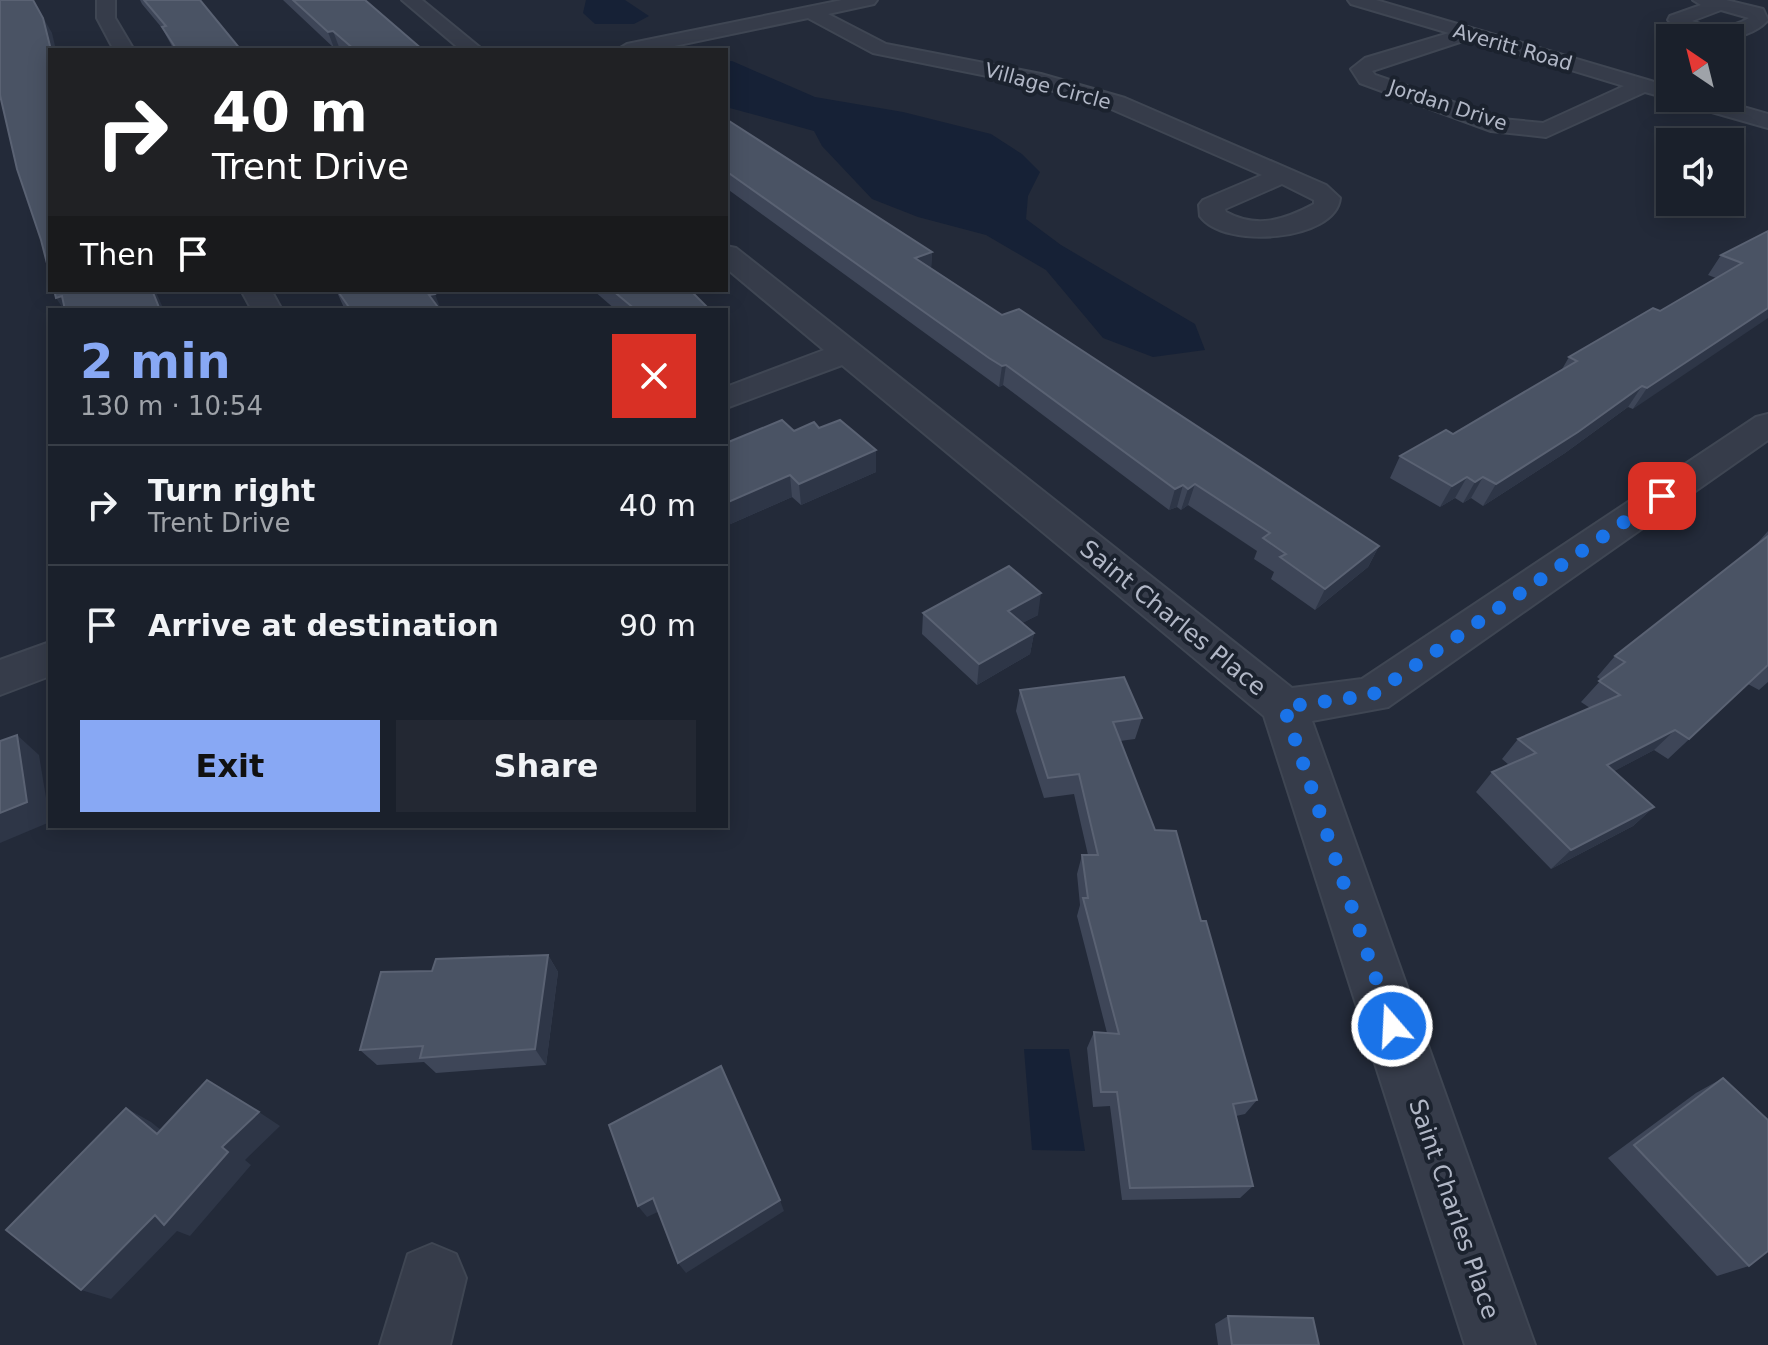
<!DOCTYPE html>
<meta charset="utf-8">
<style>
body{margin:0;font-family:"DejaVu Sans",sans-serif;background:#232833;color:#f1f3f6;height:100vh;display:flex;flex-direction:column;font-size:30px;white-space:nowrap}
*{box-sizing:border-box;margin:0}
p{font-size:26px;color:#9fa3a9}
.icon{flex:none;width:44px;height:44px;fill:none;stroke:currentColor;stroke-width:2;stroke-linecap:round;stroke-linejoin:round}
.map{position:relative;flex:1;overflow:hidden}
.drawer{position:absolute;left:48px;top:308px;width:680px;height:520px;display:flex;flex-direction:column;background:#1a202b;border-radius:0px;box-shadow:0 4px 20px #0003,0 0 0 2px #383e47}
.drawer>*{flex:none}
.banner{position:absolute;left:48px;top:48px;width:680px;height:244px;border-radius:0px;box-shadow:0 4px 20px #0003,0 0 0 2px #383e47;background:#202124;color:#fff;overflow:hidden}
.needle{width:52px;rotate:325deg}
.buttons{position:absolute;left:1656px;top:24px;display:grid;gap:16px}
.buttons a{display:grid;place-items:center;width:88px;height:88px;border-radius:0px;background:#1a202b;box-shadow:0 4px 20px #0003,0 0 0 2px #383e47;font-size:40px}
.pin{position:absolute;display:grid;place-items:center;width:68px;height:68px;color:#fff;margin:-34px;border-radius:16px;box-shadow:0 4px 12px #0006}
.me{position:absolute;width:88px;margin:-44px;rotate:341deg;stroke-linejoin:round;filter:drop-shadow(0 0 6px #0008)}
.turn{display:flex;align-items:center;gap:28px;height:168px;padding:0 32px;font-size:36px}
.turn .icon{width:104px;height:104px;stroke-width:2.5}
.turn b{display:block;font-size:56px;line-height:68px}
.then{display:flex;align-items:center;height:76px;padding:0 32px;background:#0003;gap:16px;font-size:30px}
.round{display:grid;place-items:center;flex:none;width:84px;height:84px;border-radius:0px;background:#232833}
.summary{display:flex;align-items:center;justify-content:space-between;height:136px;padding:0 32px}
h1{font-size:48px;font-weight:700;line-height:60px;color:#88a8f4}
.action{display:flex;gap:16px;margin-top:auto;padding:16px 32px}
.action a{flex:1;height:92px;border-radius:0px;background:#88a8f4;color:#111;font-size:32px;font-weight:700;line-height:92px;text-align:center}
.action a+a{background:#232833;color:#f1f3f6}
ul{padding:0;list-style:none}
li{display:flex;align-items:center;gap:24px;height:120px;padding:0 32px;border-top:2px solid #383e47}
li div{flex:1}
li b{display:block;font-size:30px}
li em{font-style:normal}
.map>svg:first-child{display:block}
.water{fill:#162136}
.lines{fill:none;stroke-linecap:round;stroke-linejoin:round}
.minor-casing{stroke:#3f4653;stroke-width:4}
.minor{fill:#363c4a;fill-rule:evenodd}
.wall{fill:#3e4658}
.shaded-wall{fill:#2e3647}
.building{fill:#4a5364;stroke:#5a6273;stroke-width:2}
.route{stroke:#1a73e8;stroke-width:14;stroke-dasharray:0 25.2}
.labels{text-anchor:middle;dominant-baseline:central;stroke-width:8;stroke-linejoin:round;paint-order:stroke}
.far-street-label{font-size:20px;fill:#b1b7c6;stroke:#1b222e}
.street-label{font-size:24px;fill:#b1b7c6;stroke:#1b222e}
</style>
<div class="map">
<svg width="1768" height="1345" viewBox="0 0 1768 1345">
<rect width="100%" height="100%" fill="#232a39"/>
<g class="water">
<polygon points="586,0 625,0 649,16 634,24 595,24 583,13"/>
<polygon points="726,61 732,61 815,97 903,112 991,134 1022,154 1040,172 1028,196 1026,219 1061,245 1195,324 1205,350 1153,357 1103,338 1046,270 986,235 918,217 872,199 822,146 814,131 726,107"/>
<polygon points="1024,1049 1069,1049 1085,1151 1032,1150"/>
</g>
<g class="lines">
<defs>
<g id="minor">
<polygon points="97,0 115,0 115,18 134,50 114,50 97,18"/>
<polygon points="402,0 422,0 483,50 461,50"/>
<path d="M 842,0 L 877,0 L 874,4 L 828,14 L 886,44 L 1041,74 L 1125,98 L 1326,185 L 1340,198 C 1336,241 1224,250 1200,216 L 1199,205 L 1203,200 L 1262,175 L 1109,108 L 1037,86 L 873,53 L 808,18 L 655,50 L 617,50 L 627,44 ZM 1282,184 L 1314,200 L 1314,204 C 1284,220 1257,229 1226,212 L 1225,209 Z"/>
<path d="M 1348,0 L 1376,0 L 1651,81 L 1663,85 L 1667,89 L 1656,95 L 1645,92 L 1546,137 L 1491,131 L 1360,83 L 1351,69 L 1365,58 L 1449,33 L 1351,4 ZM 1469,39 L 1624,86 L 1543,123 L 1502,119 L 1375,75 L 1372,71 Z"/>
<path d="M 1693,0 L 1726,0 L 1763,9 L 1768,20 C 1746,45 1690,45 1668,20 L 1670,16 L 1701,5 ZM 1721,10 L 1749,18 C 1731,29 1712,29 1692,21 Z"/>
<polygon points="1677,98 1712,98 1768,114 1768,128 1680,103"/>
<polygon points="726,246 736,248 1292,688 1362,679 1756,417 1768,414 1768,440 1388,707 1312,721 1535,1345 1465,1345 1264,716 842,365 726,408 726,387 824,350 726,268"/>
<polygon points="241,290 271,290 282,310 252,310"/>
<polygon points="50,642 50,676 0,695 0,660"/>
<polygon points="432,1244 456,1254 466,1278 450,1345 380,1345 408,1254"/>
</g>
</defs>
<use href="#minor" class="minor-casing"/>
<use href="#minor" class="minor"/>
</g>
<g class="wall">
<polygon points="140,0 200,0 241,50 174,50 162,28 142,4"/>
<polygon points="283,0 365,0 423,50 342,50 339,47 334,48"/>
<polygon points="726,119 932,252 931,268 1002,315 1379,546 1368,567 1315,610 1271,579 1274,572 1254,559 1257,551 1188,505 1181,510 1177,507 1169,510 1003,385 999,387 726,188"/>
<polygon points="1768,231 1633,409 1628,407 1565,453 1483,506 1471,498 1463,503 1455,498 1440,507 1390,478 1400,456 1453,434 1561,371 1569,357 1660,311 1716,278 1708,275 1721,255"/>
<polygon points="336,290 441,310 345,310"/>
<polygon points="593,290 690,290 710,310 616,310"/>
<polygon points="726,443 876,472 801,505 792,497 726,526"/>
<polygon points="1768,531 1768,682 1759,690 1748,684 1668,759 1654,750 1614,771 1654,807 1633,826 1551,869 1476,792 1492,772 1509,765 1502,759 1518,739 1590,708 1581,702 1601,680 1597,677 1615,656 1753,548"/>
<polygon points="923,613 1038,615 1022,623 1034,633 1030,654 977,685 922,634"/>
<polygon points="1020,690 1142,718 1135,739 1120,741 1155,830 1201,921 1257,1100 1245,1114 1236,1116 1253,1186 1240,1198 1122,1200 1110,1106 1093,1107 1087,1048 1094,1032 1107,1033 1077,916 1080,905 1077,874 1082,855 1088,855 1074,794 1044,798 1016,711"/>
<polygon points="548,955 558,972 546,1065 436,1073 424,1062 377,1065 360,1050 432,971"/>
<polygon points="1723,1078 1749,1266 1717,1276 1608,1158 1696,1093"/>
<polygon points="1228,1316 1319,1345 1218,1345 1215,1324"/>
</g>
<g class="shaded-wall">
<polygon points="33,0 52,33 56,50 51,50"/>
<polygon points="333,31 339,47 334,48 328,32"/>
<polygon points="932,252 931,272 915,258"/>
<polygon points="152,290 155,290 164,310 160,310"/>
<polygon points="435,294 441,310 434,310 429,295"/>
<polygon points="62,296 71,310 64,310 56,298"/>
<polygon points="1768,308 1768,318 1633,409 1647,388"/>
<polygon points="1006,365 1003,385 999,387 1002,366"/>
<polygon points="1642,386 1628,407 1565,453 1483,506 1496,484"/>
<polygon points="876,450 876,472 801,505 799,484"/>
<polygon points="790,475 792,497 726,526 726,503"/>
<polygon points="1467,477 1455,498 1440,507 1452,486"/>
<polygon points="1483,477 1471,498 1463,503 1475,482"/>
<polygon points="1195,484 1188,505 1181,510 1188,489"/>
<polygon points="1183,485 1177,507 1169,510 1175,489"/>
<polygon points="1379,546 1368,567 1315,610 1325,589"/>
<polygon points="1041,593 1038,615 1005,632 1008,611"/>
<polygon points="1034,633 1030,654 977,685 979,664"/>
<polygon points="1675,730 1654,750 1588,785 1607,765"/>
<polygon points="17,735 39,755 50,822 0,843 0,813"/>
<polygon points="1654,807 1633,826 1551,869 1571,850"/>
<polygon points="548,955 558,972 546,1065 535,1049"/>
<polygon points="126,1108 151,1122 182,1147 157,1134"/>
<polygon points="259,1112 280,1126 245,1160 251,1165 190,1236 177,1231 111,1299 81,1290 222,1147"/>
<polygon points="653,1198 662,1210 647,1217 638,1206"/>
<polygon points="780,1200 784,1211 686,1273 678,1263"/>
</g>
<g class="building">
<polygon points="0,0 33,0 43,18 51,50 50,50 50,275 41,240 17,169 0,95"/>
<polygon points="144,0 200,0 241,50 177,50 162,27 166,26"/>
<polygon points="293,0 365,0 423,50 355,50 333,31 328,32"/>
<polygon points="726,119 932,252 915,258 1002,315 1019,309 1379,546 1325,589 1280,557 1286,554 1263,538 1270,533 1195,484 1188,489 1183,485 1175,489 1006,365 1002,366 989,358 726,171"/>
<polygon points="1768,231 1768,308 1647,388 1642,386 1578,432 1496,484 1483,477 1475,482 1467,477 1452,486 1400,456 1446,430 1453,434 1577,361 1569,357 1653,308 1660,311 1742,263 1721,255"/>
<polygon points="54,290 152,290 160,310 65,310 62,296 56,298"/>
<polygon points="337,290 433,290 435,294 429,295 440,310 351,310"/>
<polygon points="612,290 690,290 710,310 636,310"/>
<polygon points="782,420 794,431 814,422 819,428 840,420 876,450 799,484 790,475 726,503 726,443"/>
<polygon points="1768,536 1768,665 1689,739 1675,730 1607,765 1654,807 1571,850 1492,772 1536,753 1518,739 1620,695 1599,681 1625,662 1615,656"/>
<polygon points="1009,566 1041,593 1008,611 1034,633 979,664 923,613"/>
<polygon points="1124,677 1142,718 1113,722 1155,830 1176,831 1201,921 1206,921 1257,1100 1233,1104 1253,1186 1130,1188 1117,1092 1101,1092 1094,1032 1119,1034 1083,898 1088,898 1082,855 1098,855 1079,774 1048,778 1020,690"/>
<polygon points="17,735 27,802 0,813 0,741"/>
<polygon points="548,955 535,1049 420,1058 423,1046 360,1050 381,972 432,971 436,959"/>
<polygon points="721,1066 780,1200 678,1263 653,1198 638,1206 609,1125"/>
<polygon points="1723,1078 1768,1120 1768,1251 1749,1266 1634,1145"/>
<polygon points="207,1080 259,1112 222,1147 228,1152 164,1225 155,1215 81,1290 6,1230 126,1108 157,1134"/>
<polygon points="1228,1316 1313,1318 1319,1345 1232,1345"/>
</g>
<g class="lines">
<polyline class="route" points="1392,1026 1284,707 1372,695 1662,496"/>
</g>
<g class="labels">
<g class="far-street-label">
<text transform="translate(1513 47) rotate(16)">Averitt Road</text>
<text transform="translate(1048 86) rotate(15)">Village Circle</text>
<text transform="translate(1448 105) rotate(18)">Jordan Drive</text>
</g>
<g class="street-label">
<text transform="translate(1173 618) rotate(39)">Saint Charles Place</text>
<text transform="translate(1454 1209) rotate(71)">Saint Charles Place</text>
</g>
</g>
</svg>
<div class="buttons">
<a><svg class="needle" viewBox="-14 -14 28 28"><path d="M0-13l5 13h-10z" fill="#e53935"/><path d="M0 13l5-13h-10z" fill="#9fa3a9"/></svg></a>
<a><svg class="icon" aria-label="sound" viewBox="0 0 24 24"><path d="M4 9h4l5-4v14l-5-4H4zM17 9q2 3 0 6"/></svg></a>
</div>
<div class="pin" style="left:1662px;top:496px;background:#d93025"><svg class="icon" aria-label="arrive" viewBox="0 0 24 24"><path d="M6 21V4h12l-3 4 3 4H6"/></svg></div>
<svg class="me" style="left:1392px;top:1026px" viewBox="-20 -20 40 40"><circle r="17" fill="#1a73e8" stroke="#fff" stroke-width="3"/><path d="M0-11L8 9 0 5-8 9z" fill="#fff"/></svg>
<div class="banner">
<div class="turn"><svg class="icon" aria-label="right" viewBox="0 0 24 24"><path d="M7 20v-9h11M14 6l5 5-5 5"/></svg><div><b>40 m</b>Trent Drive</div></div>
<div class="then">Then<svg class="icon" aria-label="arrive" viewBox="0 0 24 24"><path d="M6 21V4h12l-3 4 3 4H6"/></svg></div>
</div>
<section class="drawer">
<div class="summary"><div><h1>2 min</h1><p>130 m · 10:54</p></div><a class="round" style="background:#d93025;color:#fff"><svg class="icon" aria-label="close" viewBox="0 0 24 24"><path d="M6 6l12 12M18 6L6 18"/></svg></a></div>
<ul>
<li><svg class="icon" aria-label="right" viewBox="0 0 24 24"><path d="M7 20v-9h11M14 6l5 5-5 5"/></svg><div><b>Turn right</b><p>Trent Drive</p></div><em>40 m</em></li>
<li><svg class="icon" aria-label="arrive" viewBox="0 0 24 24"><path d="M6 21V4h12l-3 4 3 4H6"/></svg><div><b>Arrive at destination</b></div><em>90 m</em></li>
</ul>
<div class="action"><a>Exit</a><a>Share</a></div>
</section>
</div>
